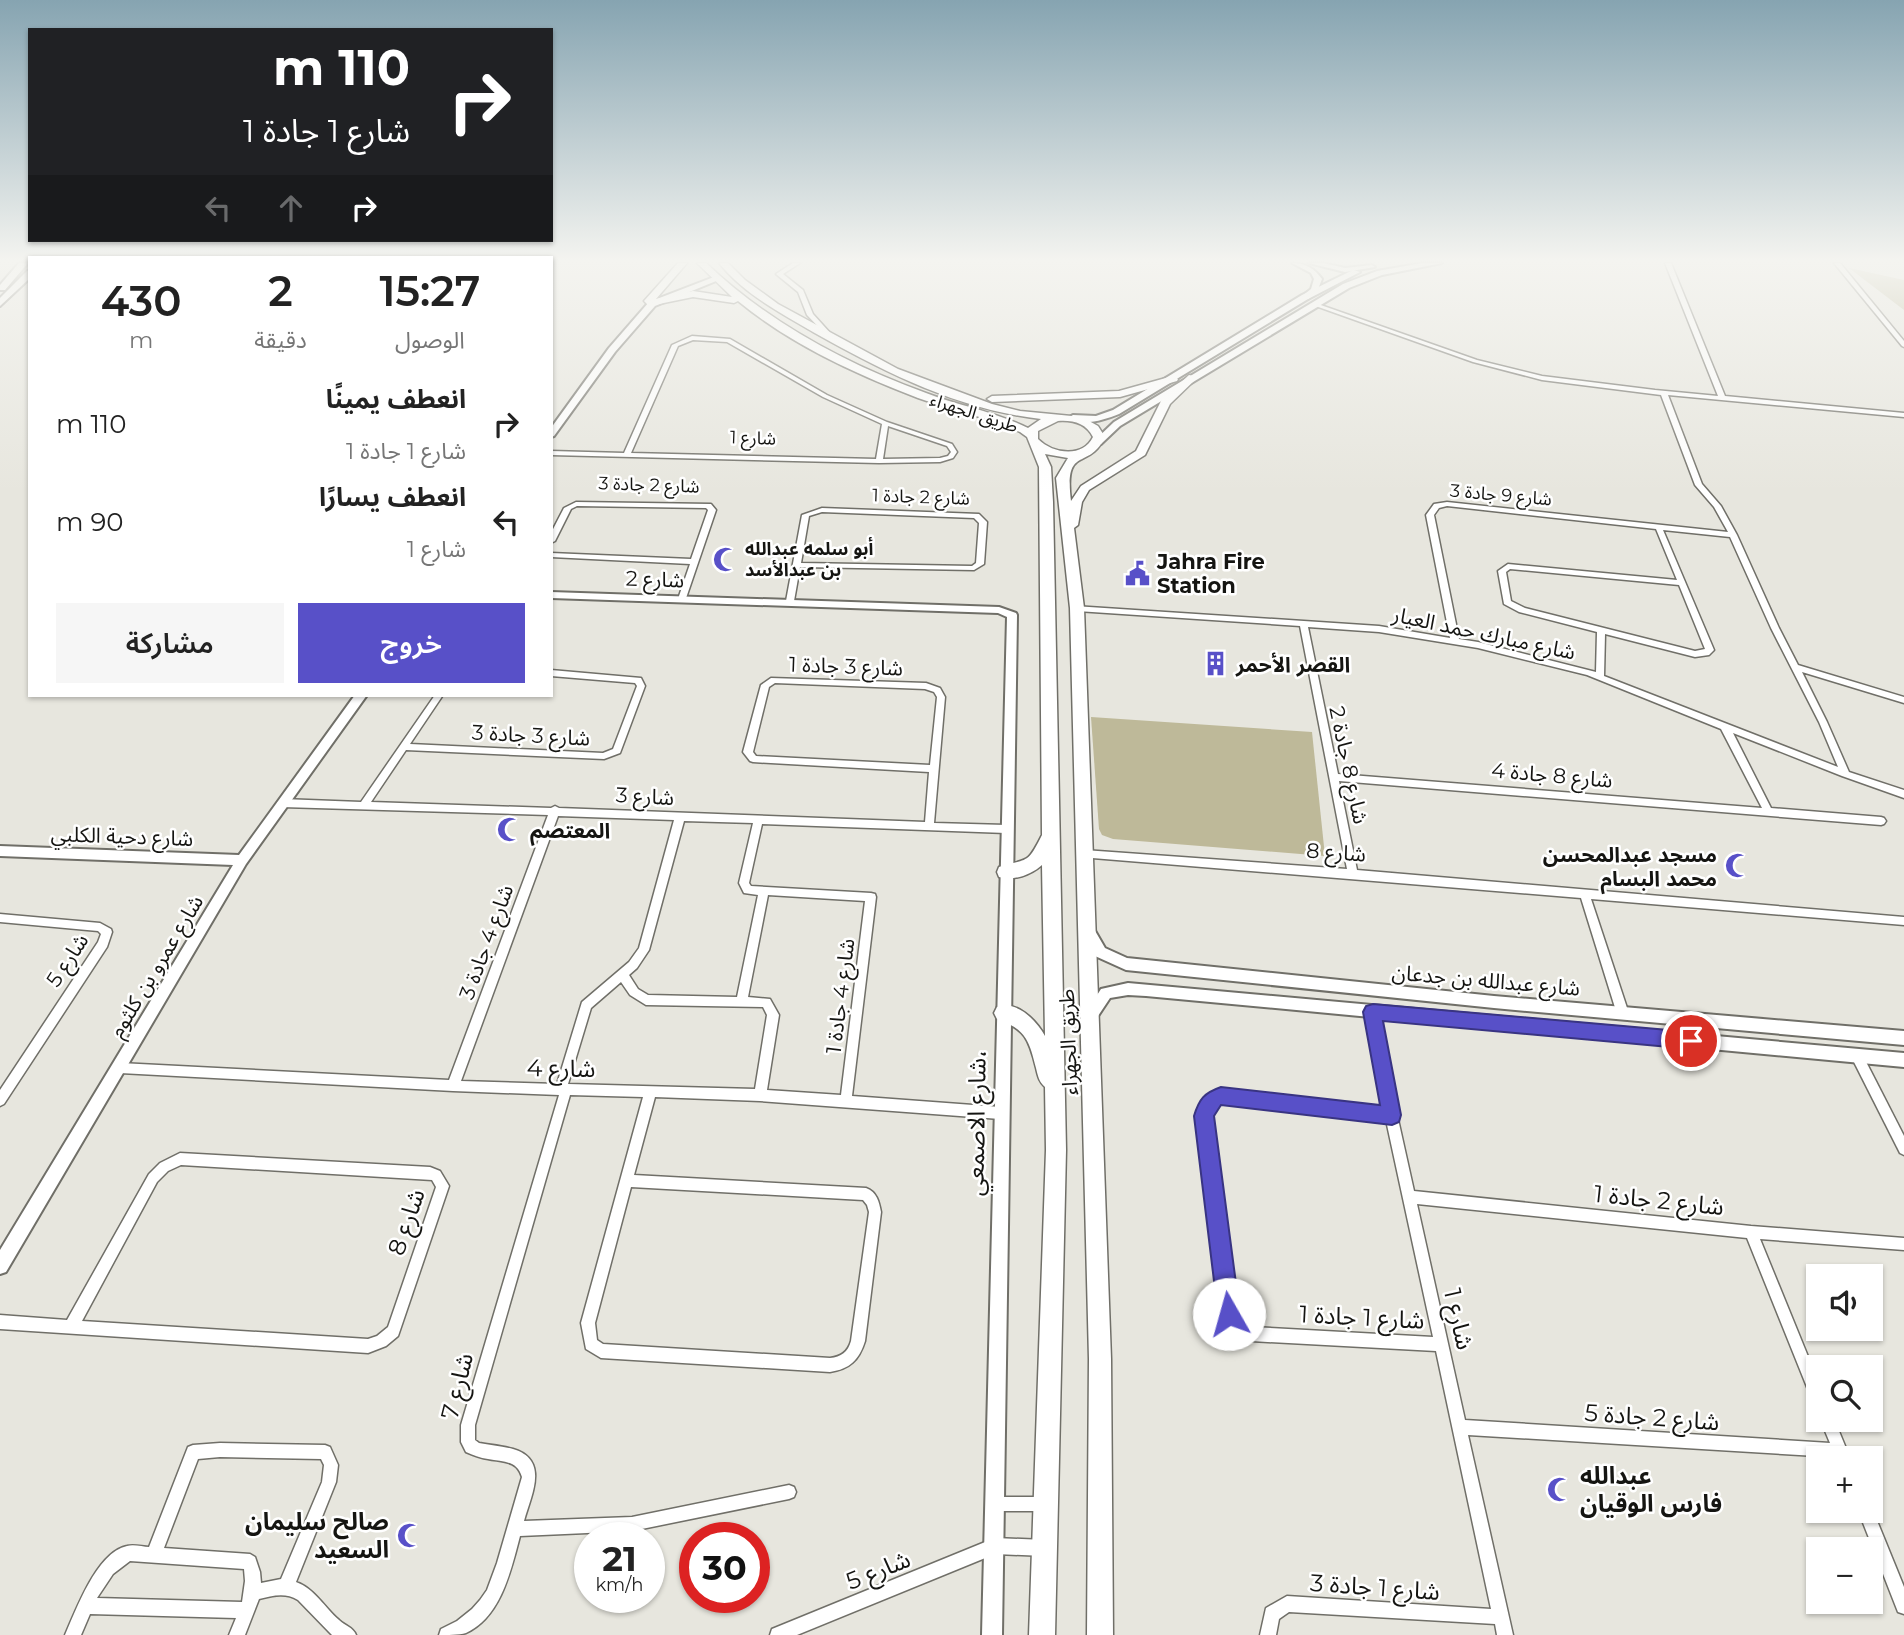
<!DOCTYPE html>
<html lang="ar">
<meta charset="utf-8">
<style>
body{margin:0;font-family:Montserrat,"Noto Sans Arabic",sans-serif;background:#f6f6f6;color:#222;direction:rtl;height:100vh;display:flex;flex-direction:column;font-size:26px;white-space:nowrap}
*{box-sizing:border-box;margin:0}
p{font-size:23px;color:#767676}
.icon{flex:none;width:38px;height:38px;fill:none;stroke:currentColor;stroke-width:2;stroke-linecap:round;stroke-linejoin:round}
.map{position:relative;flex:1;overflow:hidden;direction:ltr}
.panel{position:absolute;left:28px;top:256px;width:525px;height:441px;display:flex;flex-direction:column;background:#fff;border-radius:0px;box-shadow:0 2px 5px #0004;direction:rtl}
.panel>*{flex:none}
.hud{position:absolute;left:28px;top:28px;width:525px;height:214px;border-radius:0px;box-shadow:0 2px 5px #0004;direction:rtl;background:#202124;color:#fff;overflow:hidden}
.fabs{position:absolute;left:1806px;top:1264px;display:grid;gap:14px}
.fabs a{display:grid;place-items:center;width:77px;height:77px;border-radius:0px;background:#fff;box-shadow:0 2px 5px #0004;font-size:35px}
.speed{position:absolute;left:574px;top:1522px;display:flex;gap:14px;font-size:35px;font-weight:700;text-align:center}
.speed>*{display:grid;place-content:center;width:91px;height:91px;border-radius:50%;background:#fff;box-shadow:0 2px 5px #0004;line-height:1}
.speed small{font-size:18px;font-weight:400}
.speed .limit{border:10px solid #d22;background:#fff;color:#111}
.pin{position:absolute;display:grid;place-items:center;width:60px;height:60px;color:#fff;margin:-30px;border:4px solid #fff;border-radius:50%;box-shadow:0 2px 7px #0007}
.me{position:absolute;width:77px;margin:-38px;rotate:353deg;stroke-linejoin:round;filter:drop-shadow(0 0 5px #0008)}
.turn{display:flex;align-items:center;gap:24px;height:147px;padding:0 28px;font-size:32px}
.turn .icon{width:91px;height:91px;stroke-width:2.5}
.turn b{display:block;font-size:49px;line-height:60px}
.lanes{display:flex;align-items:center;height:66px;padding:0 28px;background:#0003;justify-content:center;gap:35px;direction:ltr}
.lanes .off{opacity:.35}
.eta{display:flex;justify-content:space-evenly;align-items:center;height:119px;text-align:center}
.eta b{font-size:42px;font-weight:600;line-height:49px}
.primary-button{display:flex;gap:14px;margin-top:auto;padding:14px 28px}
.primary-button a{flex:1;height:80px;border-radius:0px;background:#5850c8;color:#fff;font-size:28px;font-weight:600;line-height:80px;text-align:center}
.primary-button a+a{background:#f6f6f6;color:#222}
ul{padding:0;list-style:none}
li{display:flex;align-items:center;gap:21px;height:98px;padding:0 28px}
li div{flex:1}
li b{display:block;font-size:26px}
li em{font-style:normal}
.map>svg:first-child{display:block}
.green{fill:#beb999}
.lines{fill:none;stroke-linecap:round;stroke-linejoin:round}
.minor-casing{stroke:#706f68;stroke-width:3}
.tertiary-casing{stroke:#706f68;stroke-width:4}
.secondary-casing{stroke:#706f68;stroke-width:4}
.trunk-casing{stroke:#706f68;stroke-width:3}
.minor{fill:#fff;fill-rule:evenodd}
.tertiary{fill:#fff;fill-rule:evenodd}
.secondary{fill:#fff;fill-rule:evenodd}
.trunk{fill:#fff;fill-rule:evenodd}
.route{fill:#5850c8;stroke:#393482;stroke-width:2}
.labels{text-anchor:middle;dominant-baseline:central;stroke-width:5;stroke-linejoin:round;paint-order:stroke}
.far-street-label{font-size:18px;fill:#151512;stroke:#fff}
.far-poi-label{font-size:18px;font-weight:bold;fill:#151512;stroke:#fff;text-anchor:start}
.poi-label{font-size:21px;font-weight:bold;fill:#151512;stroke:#fff;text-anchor:start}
.street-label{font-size:21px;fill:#151512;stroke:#fff}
.near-street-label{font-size:24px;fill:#151512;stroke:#fff}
.near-poi-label{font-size:24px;font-weight:bold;fill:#151512;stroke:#fff;text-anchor:start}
</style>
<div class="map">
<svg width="1904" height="1635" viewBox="0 0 1904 1635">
<rect width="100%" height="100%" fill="#e7e6de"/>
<g class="green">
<polygon points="1849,268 1904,280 1904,310"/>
<polygon points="1091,717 1312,732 1325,856 1113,839 1102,835 1099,829"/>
</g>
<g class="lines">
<defs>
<g id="minor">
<polygon points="793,263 800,263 783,274 803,290 813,314 832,335 832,337 828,337 807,315 798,292 776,274"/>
<path d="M 1665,263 L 1671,263 L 1725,396 L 1904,413 L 1904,417 L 1668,395 L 1702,484 L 1721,506 L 1737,535 L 1779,628 L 1798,665 L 1904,697 L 1904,703 L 1802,672 L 1827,722 L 1849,772 L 1904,790 L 1904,798 L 1842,776 L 1733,733 L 1771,808 L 1881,817 L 1884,818 L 1886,821 L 1884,824 L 1881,825 L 1339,781 L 1357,870 L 1904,917 L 1904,925 L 1591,899 L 1629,1014 L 1627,1018 L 1623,1019 L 1619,1018 L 1617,1014 L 1581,898 L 1080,857 L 1079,854 L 1080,851 L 1084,850 L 1347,869 L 1300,626 L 1077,611 L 1074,610 L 1074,606 L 1379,626 L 1450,638 L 1426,515 L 1434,504 L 1447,502 L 1728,532 L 1714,507 L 1695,485 L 1661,395 L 1542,380 L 1473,362 L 1310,304 L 1315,303 L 1477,360 L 1542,376 L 1655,390 L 1718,396 ZM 1447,506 L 1656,529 L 1677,580 L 1508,564 L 1498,571 L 1504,604 L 1519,612 L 1597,632 L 1596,672 L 1478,642 L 1459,639 L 1434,515 L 1439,508 ZM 1663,530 L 1730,537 L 1771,628 L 1819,722 L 1838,767 L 1604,676 L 1605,634 L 1695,657 L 1709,655 L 1714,650 ZM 1510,569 L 1679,585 L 1705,649 L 1695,651 L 1525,608 L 1511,601 L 1506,572 ZM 1308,627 L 1379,632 L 1478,648 L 1587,675 L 1721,729 L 1762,808 L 1338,774 Z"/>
<polygon points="1834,263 1840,263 1904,341 1904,347 1902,346"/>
<path d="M 692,336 L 730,339 L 827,395 L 887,422 L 952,444 L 957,452 L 953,458 L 940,462 L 879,463 L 551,455 L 551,451 L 624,453 L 672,345 ZM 693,340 L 727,342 L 823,397 L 882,424 L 876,459 L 631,453 L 678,346 ZM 888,426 L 947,446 L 951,452 L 948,456 L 940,458 L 883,459 Z"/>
<polygon points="576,502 711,504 716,510 685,601 679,601 678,599 690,564 551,557 551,553 691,559 708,510 706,508 577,506 571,509 555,541 551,543 551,533 564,508"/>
<path d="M 822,508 L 979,514 L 987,522 L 984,564 L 974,570 L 800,567 L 794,601 L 793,603 L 787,603 L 786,601 L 802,515 ZM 822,512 L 974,518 L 979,523 L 976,563 L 972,566 L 801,563 L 809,516 Z"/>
<path d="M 551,670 L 641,678 L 645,686 L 620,753 L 604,759 L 406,750 L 371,802 L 551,808 L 555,806 L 559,808 L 925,822 L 929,772 L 753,762 L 750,761 L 743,752 L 761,685 L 771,678 L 926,683 L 940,688 L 945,697 L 934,823 L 1006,825 L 1009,826 L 1011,829 L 1009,832 L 1006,833 L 762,824 L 749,883 L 751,886 L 871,893 L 875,894 L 876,897 L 852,1096 L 1000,1107 L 1004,1109 L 1006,1113 L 1004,1117 L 1000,1119 L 760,1101 L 655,1097 L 634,1175 L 866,1188 C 877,1192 879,1202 881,1212 L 865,1341 C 859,1360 850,1369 830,1372 L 601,1358 L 586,1349 L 581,1323 L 643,1097 L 570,1095 L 475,1425 L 475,1440 L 479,1443 C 490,1445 502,1446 513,1449 C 550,1460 531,1495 524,1521 L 632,1517 L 789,1485 L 794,1487 L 796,1492 L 794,1497 L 789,1499 L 632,1531 L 520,1536 C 511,1570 501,1617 466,1633 C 459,1635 447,1635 439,1635 L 441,1629 L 457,1621 L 472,1609 L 480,1600 L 487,1590 L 497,1563 L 522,1477 C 517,1460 503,1462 488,1459 C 480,1458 473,1455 466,1452 L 461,1442 L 461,1425 L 559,1095 L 453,1091 L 120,1073 L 116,1072 L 114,1068 L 116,1064 L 120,1063 L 449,1080 L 548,815 L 282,807 L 277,803 L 282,799 L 361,802 L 435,695 L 443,695 L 410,744 L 603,753 L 613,749 L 637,686 L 635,683 L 551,676 ZM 775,683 L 925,689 L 934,692 L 937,697 L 930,765 L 756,756 L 753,752 L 769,687 ZM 558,816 L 674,820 L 639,948 L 629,962 L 582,1002 L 557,1084 L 461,1081 ZM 684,821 L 753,823 L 739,883 L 744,893 L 758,895 L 737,997 L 648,995 L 638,989 L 629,975 L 637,968 L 649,950 ZM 768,895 L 865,901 L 841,1095 L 767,1090 L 779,1015 L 770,999 L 748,997 ZM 621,982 L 630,995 L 646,1005 L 763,1007 L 767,1015 L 755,1089 L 568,1084 L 591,1008 ZM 631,1187 L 863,1200 L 867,1205 L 869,1212 L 851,1341 C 848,1352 841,1357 830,1358 L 603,1344 L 597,1340 L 595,1323 Z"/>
<polygon points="0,914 100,923 111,929 112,932 107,947 4,1104 0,1106 0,1090 98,942 101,934 98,931 0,922"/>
<path d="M 1372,1007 L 1376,1008 L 1378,1012 L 1398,1119 L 1414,1191 L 1751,1226 L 1904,1238 L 1904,1250 L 1760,1239 L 1818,1381 L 1818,1404 L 1813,1402 L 1747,1238 L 1417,1204 L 1465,1420 L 1830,1443 L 1820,1419 L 1834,1419 L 1850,1458 L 1468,1435 L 1513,1635 L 1497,1635 L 1495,1624 L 1289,1612 L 1279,1619 L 1276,1635 L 1260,1635 L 1266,1608 L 1287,1596 L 1491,1609 L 1436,1351 L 1251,1341 L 1231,1332 L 1222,1314 L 1198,1116 L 1203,1101 L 1221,1090 L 1384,1108 L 1366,1012 L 1368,1008 ZM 1222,1102 L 1386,1120 L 1433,1337 L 1252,1327 L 1241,1322 L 1235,1313 L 1210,1116 L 1212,1108 Z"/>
<polygon points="1857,1051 1861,1052 1904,1136 1904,1155 1900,1153 1853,1060 1851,1056 1853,1052"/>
<path d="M 180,1153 L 430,1167 L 440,1171 L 449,1186 L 398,1336 L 386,1346 L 368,1353 L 0,1329 L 0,1315 L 67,1320 L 149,1174 L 160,1163 ZM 181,1165 L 432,1180 L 436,1187 L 388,1327 L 377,1336 L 368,1339 L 82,1321 L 157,1182 L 168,1171 Z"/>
<path d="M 220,1443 L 325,1445 L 330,1447 L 338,1465 L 336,1482 L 296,1582 C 315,1589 324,1607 339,1620 C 345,1626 353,1627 356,1635 L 332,1635 L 298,1600 C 285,1592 272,1596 259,1599 L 245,1635 L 229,1635 L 236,1618 L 90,1614 L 81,1635 L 65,1635 C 76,1610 97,1552 127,1546 C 134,1544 143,1547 149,1547 L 188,1447 L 193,1445 ZM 220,1457 L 321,1459 L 324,1465 L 322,1482 L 281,1579 L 261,1583 L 260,1572 L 255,1557 L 250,1554 L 164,1548 L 198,1459 ZM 130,1561 L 244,1569 L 245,1581 L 242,1602 L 97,1598 L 113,1574 Z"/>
<polygon points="995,1497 1045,1497 1050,1499 1052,1504 1050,1509 1045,1511 995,1511 990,1509 988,1504 990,1499"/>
<polygon points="1871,1506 1904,1587 1904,1614 1898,1612 1858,1510 1871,1510"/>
<polygon points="995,1538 1045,1540 1050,1543 1053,1548 1050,1553 1045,1556 995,1554 797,1635 770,1635 772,1629"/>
</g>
<g id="tertiary">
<path d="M 1292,263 C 1305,263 1314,268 1322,279 L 1317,292 L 1308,299 L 1301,297 L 1311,289 L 1314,279 L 1311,273 Z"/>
<polygon points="1309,263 1323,263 1345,268 1372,265 1375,267 1345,272"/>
<polygon points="714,277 721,279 655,306 615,352 554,436 551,437 551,428 609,348 649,302"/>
<polygon points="551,592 999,607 1016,613 1017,615 1002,1635 982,1635 1007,617 998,613 551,598"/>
<polygon points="355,695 367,695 246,864 6,1272 0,1274 0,1250 233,865 0,856 0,846 239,855"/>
<polygon points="1089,927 1094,929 1105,948 1127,958 1494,996 1904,1031 1904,1045 1494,1008 1126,970 1095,956 1082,933 1084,929"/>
<polygon points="1128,983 1904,1053 1904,1067 1146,996 1128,995 1110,998 1096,1019 1091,1021 1086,1019 1084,1015 1101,989"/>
</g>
<g id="secondary">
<polygon points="19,263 28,263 5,290 0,290 0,285"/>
<polygon points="1423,263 1442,263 1382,275 1349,288 1120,426 1101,444 1093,442 1114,422 1343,284 1377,271"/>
<path d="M 1353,270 L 1360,272 L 1308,299 L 1119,414 C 1104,420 1083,427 1068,418 L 1073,415 L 1096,416 L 1113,410 L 1302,295 Z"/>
<polygon points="27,271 30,271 30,278 0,306 0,298"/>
</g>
<g id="trunk">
<path d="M 678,263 L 687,263 L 656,299 L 693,291 L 732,297 L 697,263 L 706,263 C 769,323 846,364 926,393 C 960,406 996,412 1028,428 L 1041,419 C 959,410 884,372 813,332 C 779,312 744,294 719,263 L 728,263 L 745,280 L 778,304 L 898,369 L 992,404 L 1020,411 L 1082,417 L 1098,426 L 1105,437 C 1088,472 1064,444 1071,501 L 1081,486 L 1136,451 L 1161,401 L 1189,375 L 1198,377 L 1170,404 L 1145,455 L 1089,490 L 1082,502 L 1078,525 L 1074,528 L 1084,608 L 1111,1359 L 1113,1635 L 1087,1635 L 1089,1359 L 1070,608 L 1056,478 L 1068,458 L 1045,454 L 1051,467 L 1053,502 L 1066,1150 L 1055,1635 L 1029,1635 L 1046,1150 L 1045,1087 C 1039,1082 1038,1076 1036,1068 C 1029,1039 1025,1029 997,1019 L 994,1013 L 997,1007 C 1017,1000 1036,1020 1045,1036 L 1042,865 C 1031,875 1014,881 999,877 L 997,872 L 999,867 C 1028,858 1027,865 1042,835 L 1039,467 L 1027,437 L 1020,432 C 987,417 952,410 918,398 C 855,374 790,344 738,301 L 734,303 L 693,297 L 649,306 L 644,301 ZM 1058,421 C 1073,420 1086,423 1093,437 C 1083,458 1053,454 1038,439 L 1038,431 Z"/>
<polygon points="1173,376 1178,379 1177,381 1120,397 992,402 987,399 992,396 1119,391"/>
</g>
</defs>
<use href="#minor" class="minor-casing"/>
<use href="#tertiary" class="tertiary-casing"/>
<use href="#secondary" class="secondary-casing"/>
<use href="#trunk" class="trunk-casing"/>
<use href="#minor" class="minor"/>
<use href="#tertiary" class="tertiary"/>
<use href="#secondary" class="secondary"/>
<use href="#trunk" class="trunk"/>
</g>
<linearGradient id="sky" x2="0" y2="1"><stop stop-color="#86a4b1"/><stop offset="0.53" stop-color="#f4f4f0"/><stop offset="1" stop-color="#f4f4f0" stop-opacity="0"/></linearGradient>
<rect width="1904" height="492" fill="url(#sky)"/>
<path class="route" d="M 1373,1004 L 1691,1032 L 1698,1035 L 1701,1041 L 1698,1047 L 1691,1049 L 1383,1021 L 1401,1115 L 1399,1122 L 1392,1125 L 1221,1105 L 1214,1116 L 1240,1314 L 1237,1322 L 1229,1325 L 1221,1322 L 1218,1314 L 1194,1116 C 1199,1099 1204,1093 1221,1087 L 1380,1105 L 1363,1012 L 1366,1006 Z"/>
<defs>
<symbol id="mosque-bare" viewBox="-9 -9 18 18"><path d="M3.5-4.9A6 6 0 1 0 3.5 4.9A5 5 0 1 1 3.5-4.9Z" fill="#5850c8" stroke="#fff" stroke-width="2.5" paint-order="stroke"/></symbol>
<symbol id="civic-bare" viewBox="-9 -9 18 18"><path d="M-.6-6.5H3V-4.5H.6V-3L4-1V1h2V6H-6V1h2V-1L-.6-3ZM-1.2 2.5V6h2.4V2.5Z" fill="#5850c8" stroke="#fff" stroke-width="2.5" paint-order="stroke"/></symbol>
<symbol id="building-bare" viewBox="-9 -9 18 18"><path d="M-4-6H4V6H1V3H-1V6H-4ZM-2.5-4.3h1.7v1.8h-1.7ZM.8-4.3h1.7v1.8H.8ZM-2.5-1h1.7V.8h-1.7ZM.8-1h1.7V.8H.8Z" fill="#5850c8" stroke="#fff" stroke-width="2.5" paint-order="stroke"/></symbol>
</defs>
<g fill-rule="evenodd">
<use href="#mosque-bare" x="708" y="542" width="35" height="35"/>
<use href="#civic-bare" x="1120" y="556" width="35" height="35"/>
<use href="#building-bare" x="1198" y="646" width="35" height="35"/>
<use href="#mosque-bare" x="492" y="812" width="35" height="35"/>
<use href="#mosque-bare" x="1720" y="848" width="35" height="35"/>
<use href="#mosque-bare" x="1542" y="1472" width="35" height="35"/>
<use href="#mosque-bare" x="392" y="1518" width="35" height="35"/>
</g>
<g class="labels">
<g class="far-street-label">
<text transform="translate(974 413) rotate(18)">طريق الجهراء</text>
<text transform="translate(753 438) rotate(2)">شارع 1</text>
<text transform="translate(649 485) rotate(2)">شارع 2 جادة 3</text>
<text transform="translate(1501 495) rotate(5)">شارع 9 جادة 3</text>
<text transform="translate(921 497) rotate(2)">شارع 2 جادة 1</text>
</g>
<g class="far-poi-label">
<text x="745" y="549">أبو سلمه عبدالله<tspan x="745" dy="21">بن عبدالأسد</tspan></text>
</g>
<g class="poi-label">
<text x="1157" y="561">Jahra Fire<tspan x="1157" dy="24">Station</tspan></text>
<text x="1236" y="664">القصر الأحمر</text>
<text x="530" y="830">المعتصم</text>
<text x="1717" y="854" text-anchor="end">مسجد عبدالمحسن<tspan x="1717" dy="24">محمد البسام</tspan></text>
</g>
<g class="street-label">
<text transform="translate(655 579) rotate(2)">شارع 2</text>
<text transform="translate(1484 633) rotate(12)">شارع مبارك حمد العيار</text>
<text transform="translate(846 666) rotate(2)">شارع 3 جادة 1</text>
<text transform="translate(531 735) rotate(3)">شارع 3 جادة 3</text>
<text transform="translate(1349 765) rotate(78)">شارع 8 جادة 2</text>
<text transform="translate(1552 775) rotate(5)">شارع 8 جادة 4</text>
<text transform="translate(645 796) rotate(3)">شارع 3</text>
<text transform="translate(122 836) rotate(2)">شارع دحية الكلبي</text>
<text transform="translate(1336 852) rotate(4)">شارع 8</text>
<text transform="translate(486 942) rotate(-70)">شارع 4 جادة 3</text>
<text transform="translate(67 960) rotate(-57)">شارع 5</text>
<text transform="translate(156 966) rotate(-59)">شارع عمرو بن كلثوم</text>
<text transform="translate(1486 980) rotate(5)">شارع عبدالله بن جدعان</text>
<text transform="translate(840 996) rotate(-83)">شارع 4 جادة 1</text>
<text transform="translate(1068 1042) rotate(-92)">طريق الجهراء</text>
</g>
<g class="near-street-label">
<text transform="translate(561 1068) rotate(1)">شارع 4</text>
<text transform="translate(976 1123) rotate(-89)">شارع الاصمعي،</text>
<text transform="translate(1659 1200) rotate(6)">شارع 2 جادة 1</text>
<text transform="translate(406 1222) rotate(-71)">شارع 8</text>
<text transform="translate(1362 1317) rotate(3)">شارع 1 جادة 1</text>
<text transform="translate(1459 1319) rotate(77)">شارع 1</text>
<text transform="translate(457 1386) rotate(-76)">شارع 7</text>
<text transform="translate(1652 1417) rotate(4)">شارع 2 جادة 5</text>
<text transform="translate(878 1570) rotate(-22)">شارع 5</text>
<text transform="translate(1375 1587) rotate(4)">شارع 1 جادة 3</text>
</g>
<g class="near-poi-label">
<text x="1580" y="1475">عبدالله<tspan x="1580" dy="28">فارس الوقيان</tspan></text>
<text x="389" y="1521" text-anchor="end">صالح سليمان<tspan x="389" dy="28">السعيد</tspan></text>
</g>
</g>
</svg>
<div class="fabs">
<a><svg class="icon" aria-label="sound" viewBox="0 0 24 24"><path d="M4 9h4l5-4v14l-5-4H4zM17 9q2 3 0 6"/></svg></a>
<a><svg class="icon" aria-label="search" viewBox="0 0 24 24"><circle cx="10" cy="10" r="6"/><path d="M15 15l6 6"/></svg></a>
<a>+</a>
<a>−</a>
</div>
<div class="speed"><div>21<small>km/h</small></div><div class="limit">30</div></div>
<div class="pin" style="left:1691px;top:1041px;background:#d93025"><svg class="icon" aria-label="arrive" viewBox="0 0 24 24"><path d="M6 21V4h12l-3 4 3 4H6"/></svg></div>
<svg class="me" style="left:1229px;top:1314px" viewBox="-20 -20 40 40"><circle r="19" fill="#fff"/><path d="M0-13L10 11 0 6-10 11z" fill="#5850c8"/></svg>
<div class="hud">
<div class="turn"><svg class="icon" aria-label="right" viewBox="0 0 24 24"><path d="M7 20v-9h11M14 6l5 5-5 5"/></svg><div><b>110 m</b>شارع 1 جادة 1</div></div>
<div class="lanes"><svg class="icon off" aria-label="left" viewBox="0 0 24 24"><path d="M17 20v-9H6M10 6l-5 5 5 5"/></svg><svg class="icon off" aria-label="ahead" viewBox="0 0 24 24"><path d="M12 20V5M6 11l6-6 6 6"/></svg><svg class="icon" aria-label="right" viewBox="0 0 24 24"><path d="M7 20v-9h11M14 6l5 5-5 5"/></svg></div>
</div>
<section class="panel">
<div class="eta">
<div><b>15:27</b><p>الوصول</p></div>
<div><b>2</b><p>دقيقة</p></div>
<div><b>430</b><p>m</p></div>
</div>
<ul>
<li><svg class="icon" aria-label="right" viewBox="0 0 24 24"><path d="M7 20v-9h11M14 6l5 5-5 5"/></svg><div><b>انعطف يمينًا</b><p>شارع 1 جادة 1</p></div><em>110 m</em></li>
<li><svg class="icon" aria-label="left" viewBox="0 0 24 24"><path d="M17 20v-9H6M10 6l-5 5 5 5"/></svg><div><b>انعطف يسارًا</b><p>شارع 1</p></div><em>90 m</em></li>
</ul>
<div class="primary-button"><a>خروج</a><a>مشاركة</a></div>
</section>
</div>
